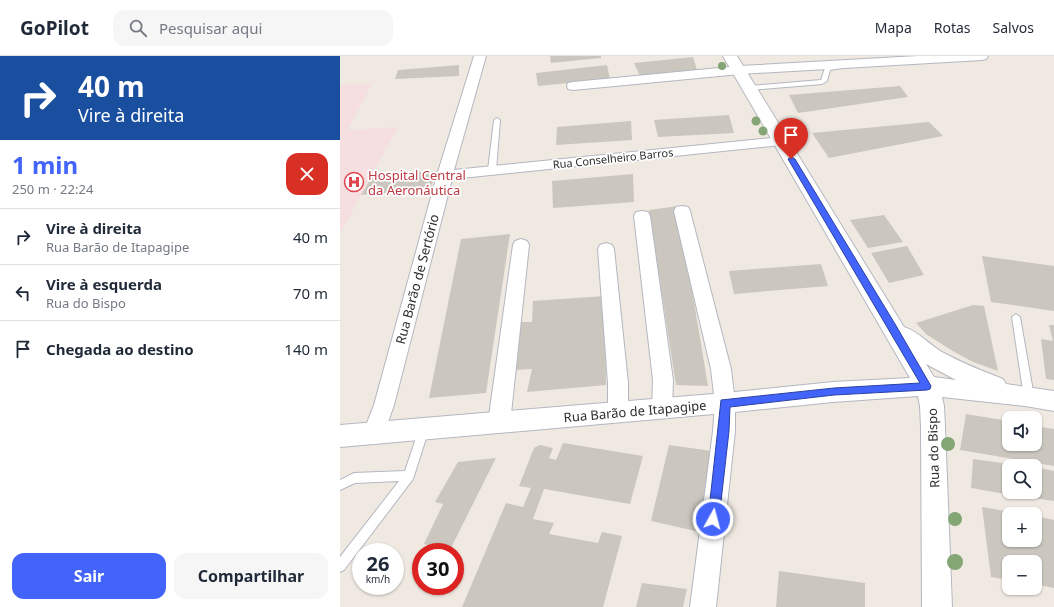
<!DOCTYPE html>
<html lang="pt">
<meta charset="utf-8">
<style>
body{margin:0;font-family:"Noto Sans",sans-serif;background:#f6f6f7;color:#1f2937;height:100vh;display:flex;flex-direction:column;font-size:15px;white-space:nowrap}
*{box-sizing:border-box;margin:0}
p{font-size:13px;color:#747a83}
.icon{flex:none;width:22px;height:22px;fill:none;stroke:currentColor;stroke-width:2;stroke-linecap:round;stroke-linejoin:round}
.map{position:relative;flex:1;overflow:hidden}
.drawer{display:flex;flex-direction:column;background:#fff;width:340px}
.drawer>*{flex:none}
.top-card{background:#1a4fa0;color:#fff;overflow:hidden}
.controls{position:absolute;left:662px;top:355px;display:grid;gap:8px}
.controls a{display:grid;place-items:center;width:40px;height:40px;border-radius:8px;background:#fff;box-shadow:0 1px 3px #0004;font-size:20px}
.speed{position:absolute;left:12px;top:487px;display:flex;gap:8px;font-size:20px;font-weight:700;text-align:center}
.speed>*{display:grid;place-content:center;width:52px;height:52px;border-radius:50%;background:#fff;box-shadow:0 1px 3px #0004;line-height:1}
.speed small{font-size:10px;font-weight:400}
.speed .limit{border:6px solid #d22;background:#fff;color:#111}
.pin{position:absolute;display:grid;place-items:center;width:34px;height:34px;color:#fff;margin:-41px -17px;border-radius:50% 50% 50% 0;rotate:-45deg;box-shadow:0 0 4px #0007}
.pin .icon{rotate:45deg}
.me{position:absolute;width:44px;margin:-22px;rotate:7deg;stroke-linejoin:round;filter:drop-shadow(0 0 3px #0008)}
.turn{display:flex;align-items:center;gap:14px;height:84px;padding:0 12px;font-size:18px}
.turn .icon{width:52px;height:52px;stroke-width:2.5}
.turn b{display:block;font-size:28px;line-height:34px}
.round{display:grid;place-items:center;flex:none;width:42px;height:42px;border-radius:12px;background:#f6f6f7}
.overview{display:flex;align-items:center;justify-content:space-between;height:68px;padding:0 12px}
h1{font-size:24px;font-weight:700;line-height:30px;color:#4264fb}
.button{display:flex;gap:8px;margin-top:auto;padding:8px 12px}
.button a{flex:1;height:46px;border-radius:12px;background:#4264fb;color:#fff;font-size:16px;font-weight:700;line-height:46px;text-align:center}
.button a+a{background:#f6f6f7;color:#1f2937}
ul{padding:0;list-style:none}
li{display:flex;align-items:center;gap:12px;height:56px;padding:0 12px;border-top:1px solid #e0e1e3}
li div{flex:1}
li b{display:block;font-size:15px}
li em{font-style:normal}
header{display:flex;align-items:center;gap:24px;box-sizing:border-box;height:56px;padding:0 20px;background:#fff;border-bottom:1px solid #e0e1e3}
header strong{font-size:19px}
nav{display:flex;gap:22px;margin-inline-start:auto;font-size:14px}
.search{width:280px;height:36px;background:#f6f6f7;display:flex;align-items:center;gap:10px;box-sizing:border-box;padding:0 14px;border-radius:12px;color:#747a83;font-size:15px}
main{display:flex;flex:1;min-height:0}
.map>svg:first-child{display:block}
.medical{fill:#f5dfe0}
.building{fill:#cbc7bf}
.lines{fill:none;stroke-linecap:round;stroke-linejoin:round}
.lane-casing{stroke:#b4b7c1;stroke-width:2}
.street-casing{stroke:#b4b7c1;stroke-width:2}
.secondary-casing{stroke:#b4b7c1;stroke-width:2}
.lane{fill:#fff;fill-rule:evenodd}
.street{fill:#fff;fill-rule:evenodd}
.secondary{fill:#fff;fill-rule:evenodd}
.tree{fill:#84a574}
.route{fill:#4264fb;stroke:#2b41a3}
.labels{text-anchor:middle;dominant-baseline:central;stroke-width:3.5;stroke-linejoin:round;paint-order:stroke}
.far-street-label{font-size:11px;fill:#2e2e2e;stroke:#fff}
.health-label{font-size:13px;fill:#be3a42;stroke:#fff;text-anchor:start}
.street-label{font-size:13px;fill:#2e2e2e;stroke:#fff}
</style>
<header>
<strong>GoPilot</strong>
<div class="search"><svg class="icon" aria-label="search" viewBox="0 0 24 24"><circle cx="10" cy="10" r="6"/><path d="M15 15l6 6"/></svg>Pesquisar aqui</div>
<nav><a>Mapa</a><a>Rotas</a><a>Salvos</a></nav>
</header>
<main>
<section class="drawer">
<div class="top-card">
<div class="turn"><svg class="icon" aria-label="right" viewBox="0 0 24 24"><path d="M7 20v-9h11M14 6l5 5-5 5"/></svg><div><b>40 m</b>Vire à direita</div></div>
</div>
<div class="overview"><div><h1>1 min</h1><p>250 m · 22:24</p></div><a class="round" style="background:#d93025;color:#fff"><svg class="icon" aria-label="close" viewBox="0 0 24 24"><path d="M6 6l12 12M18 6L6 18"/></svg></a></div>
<ul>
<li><svg class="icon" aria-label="right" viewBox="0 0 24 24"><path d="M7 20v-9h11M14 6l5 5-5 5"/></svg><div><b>Vire à direita</b><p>Rua Barão de Itapagipe</p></div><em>40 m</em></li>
<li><svg class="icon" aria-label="left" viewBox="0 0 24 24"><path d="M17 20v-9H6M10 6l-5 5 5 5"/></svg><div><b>Vire à esquerda</b><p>Rua do Bispo</p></div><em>70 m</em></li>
<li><svg class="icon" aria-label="arrive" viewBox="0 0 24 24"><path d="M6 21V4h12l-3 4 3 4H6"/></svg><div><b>Chegada ao destino</b></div><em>140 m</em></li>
</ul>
<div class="button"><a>Sair</a><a>Compartilhar</a></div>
</section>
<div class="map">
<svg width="714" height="551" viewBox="0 0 714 551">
<rect width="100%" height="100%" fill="#efe9e1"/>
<polygon class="medical" points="32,27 8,74 58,71 0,178 0,29"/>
<g class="building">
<polygon points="210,0 261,0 261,2 211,7"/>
<polygon points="353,1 357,14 300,20 294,7"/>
<polygon points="119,9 119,20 55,23 58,14"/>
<polygon points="267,9 270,23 198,30 196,17"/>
<polygon points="560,30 568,41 458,57 449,39"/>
<polygon points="389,59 394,77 318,81 314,64"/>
<polygon points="291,65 292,84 216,89 217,71"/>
<polygon points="589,66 603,80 489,102 472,77"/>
<polygon points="97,115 90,133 21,139 33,119"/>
<polygon points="293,118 294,146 213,152 212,125"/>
<polygon points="338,150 368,330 336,329 309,154"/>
<polygon points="544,159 563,186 528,192 510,164"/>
<polygon points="170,178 146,337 89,342 121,183"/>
<polygon points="567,190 584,219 549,227 531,197"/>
<polygon points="642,200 714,210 714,255 651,246"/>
<polygon points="481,208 488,230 394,238 389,215"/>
<polygon points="265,240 266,329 187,336 192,313 174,314 176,266 192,266 193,245"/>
<polygon points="633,249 644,250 658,315 633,306 611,294 586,278 576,267"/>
<polygon points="709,269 714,269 714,324 706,323 701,283 713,285"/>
<polygon points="626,358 669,365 669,388 695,388 695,370 714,373 714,410 620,394"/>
<polygon points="223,387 303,400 290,448 204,433 193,463 214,467 209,478 258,487 262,476 282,480 263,551 122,551 166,447 183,451 191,432 179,430 194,392 200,389 213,392 209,402 216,404"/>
<polygon points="329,389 379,396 360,476 311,465"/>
<polygon points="156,402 109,496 84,488 103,448 95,446 118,406"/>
<polygon points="633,403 676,409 669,410 669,436 676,436 677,440 631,432"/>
<polygon points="695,411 714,415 714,445 694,442"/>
<polygon points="642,451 677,457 669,458 669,484 695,484 695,460 714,464 714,532 695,528 695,506 669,506 669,524 651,521"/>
<polygon points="439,515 525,527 525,551 436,551"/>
<polygon points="302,527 347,533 343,551 296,551"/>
</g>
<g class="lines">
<defs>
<g id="lane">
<polygon points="499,9 502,11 501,12 490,14 487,25 482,28 410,34 407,32 410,30 481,24 485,12"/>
<polygon points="157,62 160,64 156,114 152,116 148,114 154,64"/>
<polygon points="676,258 680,261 694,341 692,344 689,345 686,344 684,341 672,261"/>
<polygon points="84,369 88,370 89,373 73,423 4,514 0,516 0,501 59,425 15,427 0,434 0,424 14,417 65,415 80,370"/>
</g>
<g id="street">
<polygon points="134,0 146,0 114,114 441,81 446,82 448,85 446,88 441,89 112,123 54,349 42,383 34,386 26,383 23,377 34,349 97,119"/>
<polygon points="578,0 648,0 646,3 642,4 400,18 233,34 228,33 227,30 228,27 233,26 400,10"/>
<polygon points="342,150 348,151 350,155 391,313 395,347 395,375 376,551 350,551 373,375 375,347 371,313 334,155 336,151"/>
<polygon points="302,155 308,156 310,160 333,324 332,353 329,359 322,362 315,359 312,353 313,324 294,160 296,156"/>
<polygon points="181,183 187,185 189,189 170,367 167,373 159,376 151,373 148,367 173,189 175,185"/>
<polygon points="266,187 272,189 274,193 288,327 288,356 285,362 278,365 271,362 268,356 268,327 258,193 260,189"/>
</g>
<path id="secondary" d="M 383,0 L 397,0 L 564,271 C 577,275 588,287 600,295 C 620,306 642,315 663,323 L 666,328 L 714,335 L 714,355 L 685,350 L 602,341 L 604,350 L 605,371 L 612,551 L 582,551 L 581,371 L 580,350 L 578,340 L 493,346 L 385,357 L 0,391 L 0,369 L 385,337 L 493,326 L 570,322 ZM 586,308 L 616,324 L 594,321 Z"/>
</defs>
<use href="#lane" class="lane-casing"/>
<use href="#street" class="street-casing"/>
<use href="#secondary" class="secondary-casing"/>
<use href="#lane" class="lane"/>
<use href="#street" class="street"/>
<use href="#secondary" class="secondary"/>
</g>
<g class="tree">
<circle cx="382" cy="10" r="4"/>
<circle cx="416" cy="65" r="4.5"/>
<circle cx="423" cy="75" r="4.5"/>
<circle cx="608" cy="388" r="7"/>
<circle cx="615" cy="463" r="7"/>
<circle cx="615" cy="506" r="8"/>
</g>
<polygon class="route" points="451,101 455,103 555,268 591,330 590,333 587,334 494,339 390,351 389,375 379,463 377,467 373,468 369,467 368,463 381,344 494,332 580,327 448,103"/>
<defs>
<symbol id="hospital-ring" viewBox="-11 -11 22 22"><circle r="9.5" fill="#fff" stroke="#e0444e" stroke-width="1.5"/><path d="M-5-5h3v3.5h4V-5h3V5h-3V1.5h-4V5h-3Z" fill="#e0444e"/></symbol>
</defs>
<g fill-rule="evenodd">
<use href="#hospital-ring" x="3" y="115" width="22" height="22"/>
</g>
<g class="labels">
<g class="far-street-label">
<text transform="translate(273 102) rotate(-6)">Rua Conselheiro Barros</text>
</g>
<g class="health-label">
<text x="28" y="119">Hospital Central<tspan x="28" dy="15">da Aeronáutica</tspan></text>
</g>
<g class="street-label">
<text transform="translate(77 223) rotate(-75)">Rua Barão de Sertório</text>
<text transform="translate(295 355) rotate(-5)">Rua Barão de Itapagipe</text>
<text transform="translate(593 392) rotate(-92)">Rua do Bispo</text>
</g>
</g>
</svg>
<div class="controls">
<a><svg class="icon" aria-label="sound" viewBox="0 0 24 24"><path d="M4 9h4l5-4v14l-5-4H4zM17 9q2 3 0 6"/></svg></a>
<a><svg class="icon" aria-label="search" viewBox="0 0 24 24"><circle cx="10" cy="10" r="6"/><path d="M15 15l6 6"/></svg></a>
<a>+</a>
<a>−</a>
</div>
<div class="speed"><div>26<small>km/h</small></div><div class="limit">30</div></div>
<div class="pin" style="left:451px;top:103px;background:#d93025"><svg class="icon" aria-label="arrive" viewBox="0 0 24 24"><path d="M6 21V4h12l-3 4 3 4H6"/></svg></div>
<svg class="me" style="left:373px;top:463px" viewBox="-20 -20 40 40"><circle r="17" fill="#4264fb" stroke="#fff" stroke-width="3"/><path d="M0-11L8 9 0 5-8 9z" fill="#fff"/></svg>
</div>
</main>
